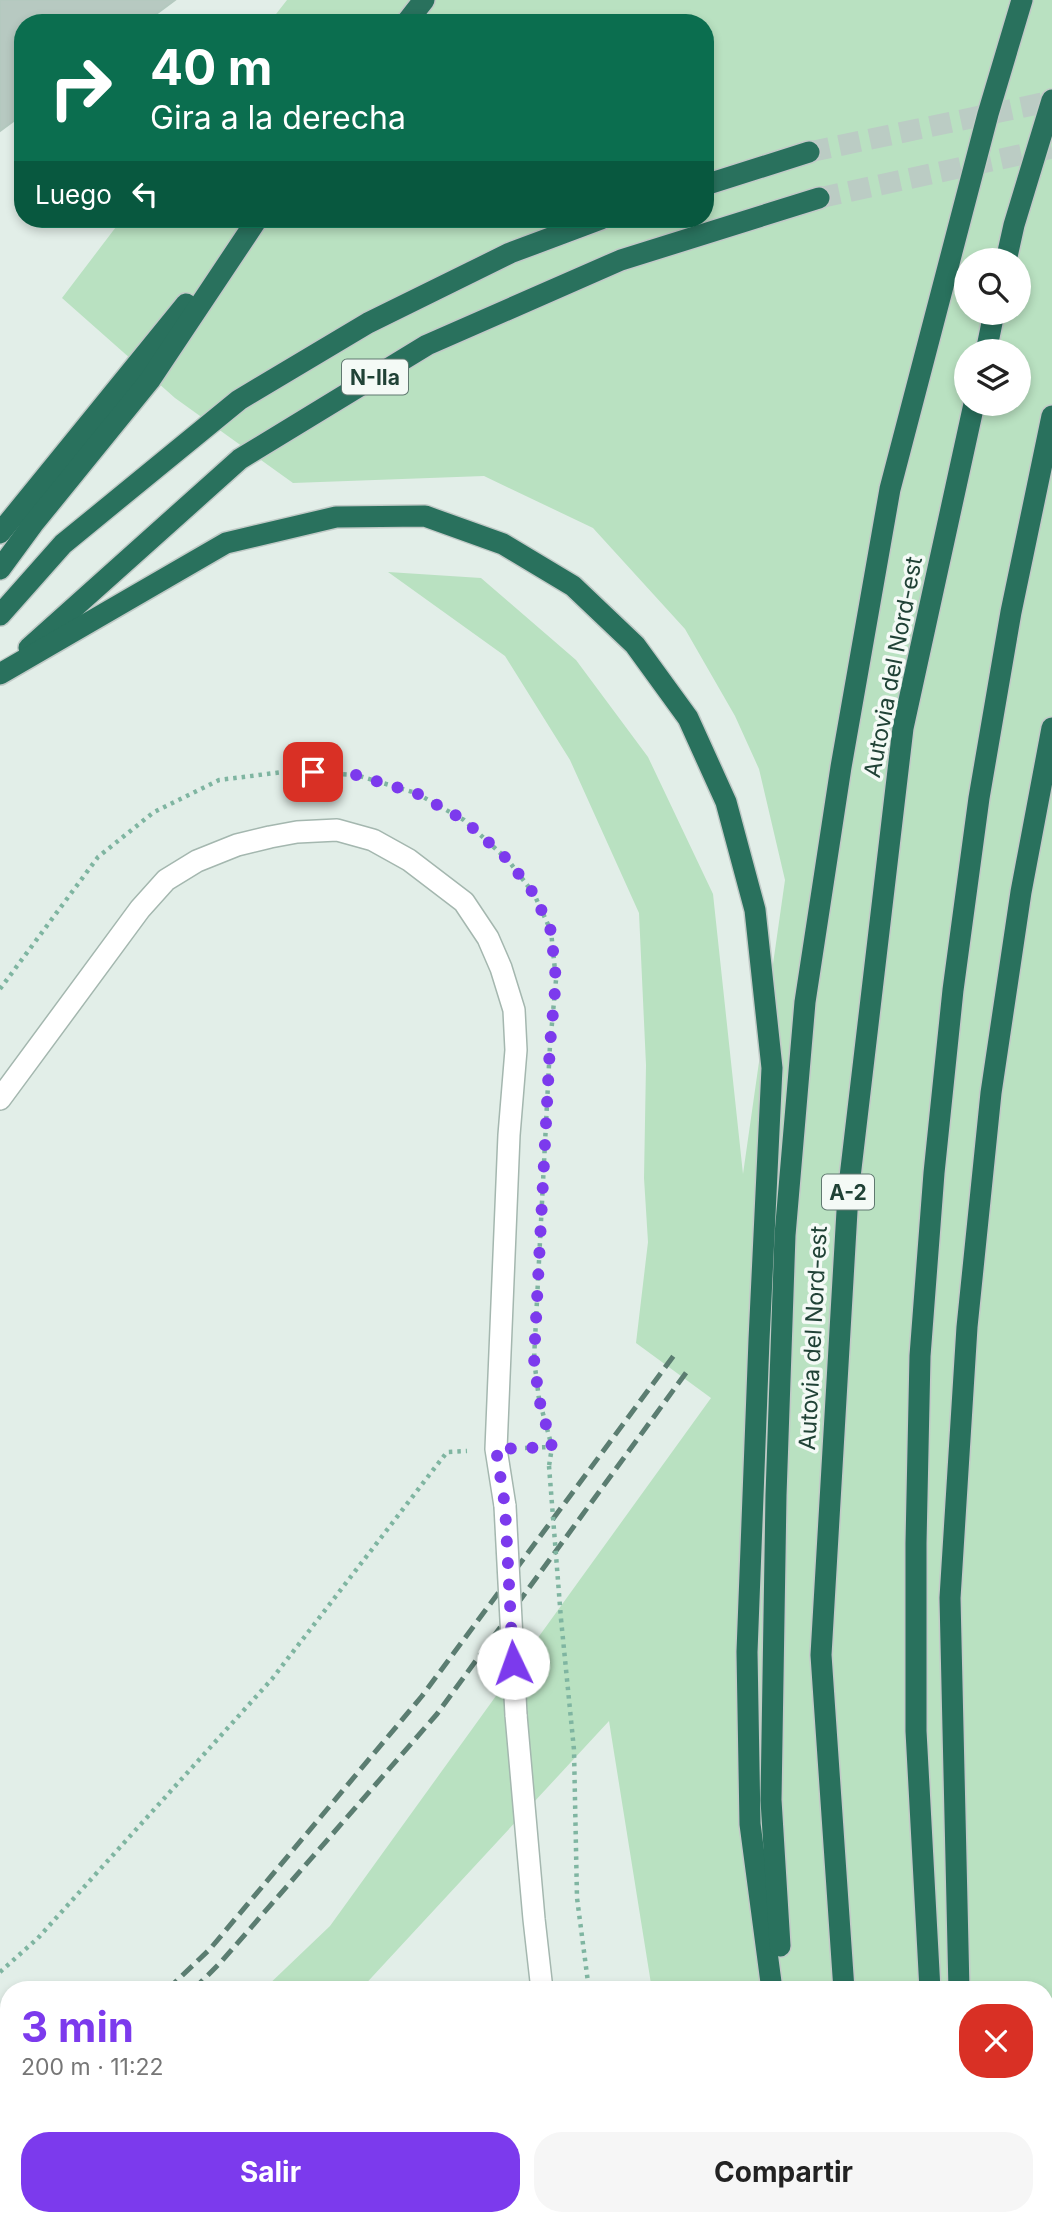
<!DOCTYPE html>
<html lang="es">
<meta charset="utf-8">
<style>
body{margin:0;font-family:Inter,sans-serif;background:#f6f6f6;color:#222;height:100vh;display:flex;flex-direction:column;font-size:26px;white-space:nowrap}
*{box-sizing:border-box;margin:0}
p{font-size:23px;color:#767676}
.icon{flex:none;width:38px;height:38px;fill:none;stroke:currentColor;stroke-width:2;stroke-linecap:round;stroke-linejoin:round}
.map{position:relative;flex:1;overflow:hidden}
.panel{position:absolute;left:0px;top:1981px;width:1054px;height:245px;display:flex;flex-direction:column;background:#fff;border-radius:28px 28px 0 0;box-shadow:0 4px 10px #0003}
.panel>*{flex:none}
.top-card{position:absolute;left:14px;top:14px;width:700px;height:214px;border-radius:28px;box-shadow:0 4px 10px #0003;background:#0b6e4f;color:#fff;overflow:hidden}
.fabs{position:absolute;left:954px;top:248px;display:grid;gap:14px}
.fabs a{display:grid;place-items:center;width:77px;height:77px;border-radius:50%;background:#fff;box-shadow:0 4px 10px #0003;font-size:35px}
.pin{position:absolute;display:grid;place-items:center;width:60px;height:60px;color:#fff;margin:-30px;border-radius:14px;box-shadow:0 4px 10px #0006}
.me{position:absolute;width:77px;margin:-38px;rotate:357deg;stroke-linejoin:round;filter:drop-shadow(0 0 5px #0008)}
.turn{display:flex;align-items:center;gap:24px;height:147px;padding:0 21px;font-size:32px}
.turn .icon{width:91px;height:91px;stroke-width:2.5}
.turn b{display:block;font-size:49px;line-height:60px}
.then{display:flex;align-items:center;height:66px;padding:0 21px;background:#0003;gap:14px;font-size:26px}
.round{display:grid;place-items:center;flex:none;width:74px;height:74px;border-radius:28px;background:#f6f6f6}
.summary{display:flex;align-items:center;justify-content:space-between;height:119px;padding:0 21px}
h1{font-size:42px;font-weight:700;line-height:52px;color:#7c3aed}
.primary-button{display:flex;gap:14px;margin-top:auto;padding:14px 21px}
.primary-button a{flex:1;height:80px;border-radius:28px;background:#7c3aed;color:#fff;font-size:28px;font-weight:700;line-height:80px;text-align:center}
.primary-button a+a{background:#f6f6f6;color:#222}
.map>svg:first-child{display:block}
.green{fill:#b9e1c1;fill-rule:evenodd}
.building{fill:#b7c9c1;stroke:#b4c9bf;stroke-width:2}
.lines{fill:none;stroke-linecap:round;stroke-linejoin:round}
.highway-tunnel{stroke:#bbccc4;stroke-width:21;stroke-dasharray:21 10;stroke-linecap:butt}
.minor-casing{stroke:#a4b7af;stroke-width:24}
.highway-casing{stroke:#c1cac7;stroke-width:24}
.path{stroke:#7fb5a1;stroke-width:4.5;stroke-dasharray:3.5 5;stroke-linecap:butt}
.minor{stroke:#fff;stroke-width:21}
.highway{stroke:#29715d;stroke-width:21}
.rail{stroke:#5b7d71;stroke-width:5;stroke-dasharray:14 7;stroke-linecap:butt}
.minor-bridge-casing{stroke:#a4b7af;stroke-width:24;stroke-linecap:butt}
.path-bridge{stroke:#7fb5a1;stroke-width:4.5;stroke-dasharray:3.5 5;stroke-linecap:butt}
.minor-bridge{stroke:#fff;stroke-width:21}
.route{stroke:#7c3aed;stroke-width:12;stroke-dasharray:0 21.6}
.labels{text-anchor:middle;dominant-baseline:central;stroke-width:7;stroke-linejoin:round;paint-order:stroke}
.shield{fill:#f4faf6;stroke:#607970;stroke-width:2}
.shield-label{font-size:21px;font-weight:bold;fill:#204236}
.street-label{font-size:23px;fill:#204236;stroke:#f4faf6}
</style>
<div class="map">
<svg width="1052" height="2226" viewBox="0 0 1052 2226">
<rect width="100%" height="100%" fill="#e2eee8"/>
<g class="green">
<path d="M 287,0 L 1052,0 L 1052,2226 L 690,2226 L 688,2217 L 1045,2217 L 1045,1990 L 652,1990 L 609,1721 L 360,1990 L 263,1990 L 330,1926 L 711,1398 L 636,1343 L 648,1242 L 644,1178 L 646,1065 L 639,913 L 570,760 L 505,656 L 388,572 L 481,578 L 576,660 L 648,757 L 713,894 L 743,1174 L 785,880 L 759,769 L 735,716 L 685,629 L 593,528 L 484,476 L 293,483 L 175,398 L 62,298 L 122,219 L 705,219 L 705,23 L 269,23 ZM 966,261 L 1018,261 L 1018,313 L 966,313 ZM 966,352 L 1018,352 L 1018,404 L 966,404 Z"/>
<polygon points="25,2217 148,2217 139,2226 16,2226"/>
</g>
<polygon class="building" points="0,0 175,0 144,23 23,23 23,114 0,131"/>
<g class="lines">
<g class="highway-tunnel">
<polyline points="809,152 1052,101"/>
<polyline points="819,198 1052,148"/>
</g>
<defs>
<g id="minor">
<polyline points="0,1099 140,909 166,880 197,861 237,845 270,837 297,832 337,830 373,840 409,860 464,902 488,938 501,968 514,1010 516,1050 509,1135 496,1449 505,1506"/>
<polyline points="516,1715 534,1919 542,1990"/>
<polyline points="575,2217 576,2226"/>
</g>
<g id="highway">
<polyline points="406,23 424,0"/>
<polyline points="705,185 809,152"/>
<polyline points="1006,261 1014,225 1052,100"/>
<polyline points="986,352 994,313"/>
<polyline points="0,533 186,304"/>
<polyline points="0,569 33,524 150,380 256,221"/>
<polyline points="0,615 63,544 239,400 368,323 510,253 601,219"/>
<polyline points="29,648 240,459 427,345 621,260 819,198"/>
<polyline points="0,674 226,543 336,517 425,516 503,544 573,586 635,645 688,718 726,802 755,910 772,1068 759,1340 747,1652 750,1824 772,1990"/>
<polyline points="780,1946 771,1800 776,1495 785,1235 805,1002 841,767 890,489 988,114 1022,0"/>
<polyline points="844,1990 821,1655 848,1194 903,728 974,404"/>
<polyline points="930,1990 916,1731 916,1543 920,1356 934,1173 953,990 979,798 1011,612 1052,416"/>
<polyline points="959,1990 950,1598 967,1327 991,1093 1021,892 1052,728"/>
<polyline points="798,2217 799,2226"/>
<polyline points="859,2217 860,2226"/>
<polyline points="954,2217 955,2226"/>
</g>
</defs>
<use href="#minor" class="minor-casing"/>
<use href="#highway" class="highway-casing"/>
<g class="path">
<polyline points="0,989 98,857 154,812 219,780 291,771 356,775 416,793 464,820 508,860 534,894 551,931 556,980 550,1045 534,1359 539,1399 552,1447 549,1466"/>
<polyline points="525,1448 552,1447"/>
<polyline points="561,1619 574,1750 577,1898 589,1990"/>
<polyline points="0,1972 38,1938 272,1679 447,1452 467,1451"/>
<polyline points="621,2217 623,2226"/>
</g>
<use href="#minor" class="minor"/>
<use href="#highway" class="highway"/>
<g class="rail">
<polyline points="167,1990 210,1949 422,1696 675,1354"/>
<polyline points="193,1990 221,1962 437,1714 688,1370"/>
<polyline points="0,2153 9,2144"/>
<polyline points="0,2185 9,2176"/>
</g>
<defs>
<polyline id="minor-bridge" points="505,1506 516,1715"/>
</defs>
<use href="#minor-bridge" class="minor-bridge-casing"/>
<polyline class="path-bridge" points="549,1466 561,1619"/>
<use href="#minor-bridge" class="minor-bridge"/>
</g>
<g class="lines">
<polyline class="route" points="313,772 356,775 416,793 464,820 508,860 534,894 551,931 556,980 550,1045 534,1359 539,1399 552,1447 496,1449 505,1506 513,1663"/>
</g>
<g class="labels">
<g class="shield">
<rect x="342" y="359.5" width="66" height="35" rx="5"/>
<rect x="822" y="1174.5" width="52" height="35" rx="5"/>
</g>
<g class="shield-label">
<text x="375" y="377">N-IIa</text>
<text x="848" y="1192">A-2</text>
</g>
<g class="street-label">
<text transform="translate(893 667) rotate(-79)">Autovia del Nord-est</text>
<text transform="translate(813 1338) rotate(-87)">Autovia del Nord-est</text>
</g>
</g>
</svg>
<div class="fabs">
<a><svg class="icon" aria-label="search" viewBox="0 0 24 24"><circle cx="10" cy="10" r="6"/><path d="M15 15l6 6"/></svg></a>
<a><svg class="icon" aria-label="layers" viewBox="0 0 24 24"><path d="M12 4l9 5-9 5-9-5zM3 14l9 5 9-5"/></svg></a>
</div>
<div class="pin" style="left:313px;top:772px;background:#d93025"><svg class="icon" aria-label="arrive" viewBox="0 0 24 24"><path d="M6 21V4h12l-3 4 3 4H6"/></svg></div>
<svg class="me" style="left:513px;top:1663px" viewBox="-20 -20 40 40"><circle r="19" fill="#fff"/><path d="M0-13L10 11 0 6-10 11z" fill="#7c3aed"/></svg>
<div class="top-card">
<div class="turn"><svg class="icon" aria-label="right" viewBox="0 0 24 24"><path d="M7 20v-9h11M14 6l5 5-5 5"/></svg><div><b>40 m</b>Gira a la derecha</div></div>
<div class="then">Luego<svg class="icon" aria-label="left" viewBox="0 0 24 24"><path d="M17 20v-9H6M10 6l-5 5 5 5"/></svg></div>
</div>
<section class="panel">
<div class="summary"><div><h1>3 min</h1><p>200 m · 11:22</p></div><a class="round" style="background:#d93025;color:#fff"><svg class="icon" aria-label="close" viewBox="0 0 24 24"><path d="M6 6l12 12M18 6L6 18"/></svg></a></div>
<div class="primary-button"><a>Salir</a><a>Compartir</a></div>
</section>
</div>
